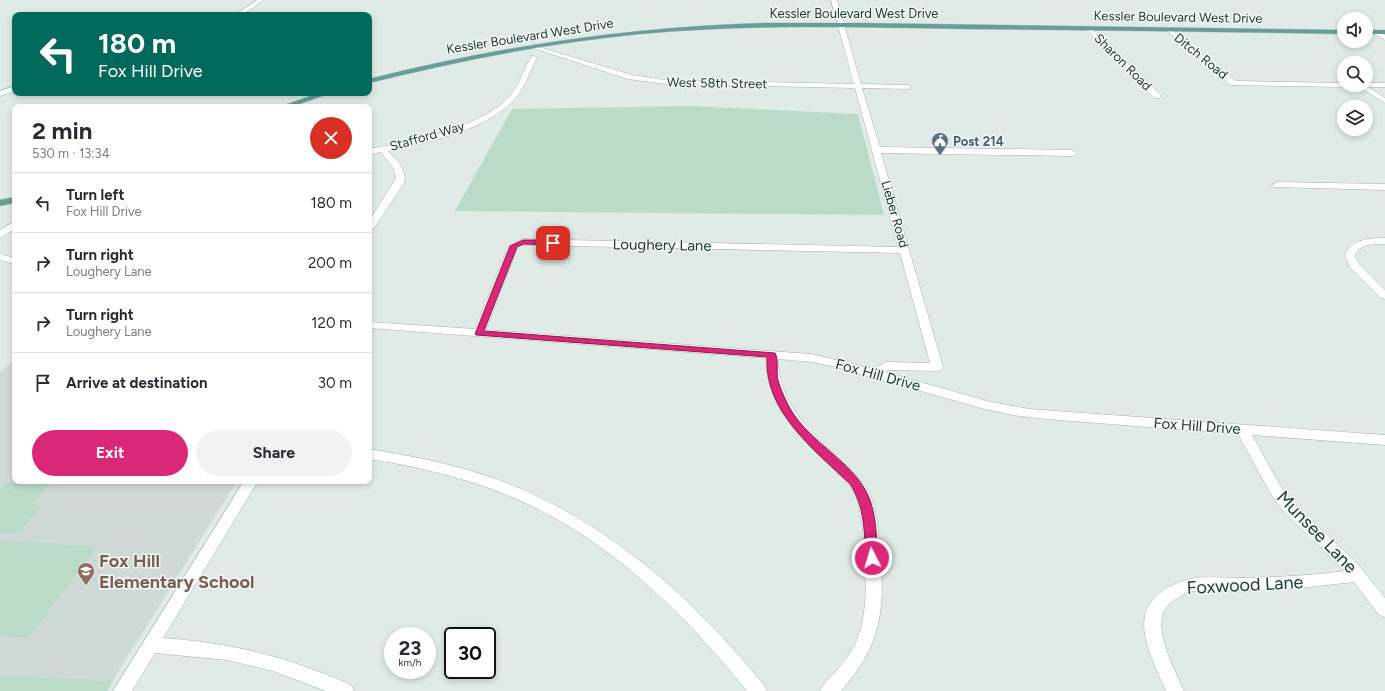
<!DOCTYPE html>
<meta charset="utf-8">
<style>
body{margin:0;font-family:Figtree,sans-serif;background:#f2f2f3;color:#2b2b33;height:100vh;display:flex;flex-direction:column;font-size:15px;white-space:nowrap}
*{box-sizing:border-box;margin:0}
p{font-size:13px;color:#7c7c81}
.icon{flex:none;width:22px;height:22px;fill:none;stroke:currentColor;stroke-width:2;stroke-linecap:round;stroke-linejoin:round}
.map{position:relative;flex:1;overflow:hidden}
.panel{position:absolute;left:12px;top:104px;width:360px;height:380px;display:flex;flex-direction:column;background:#fff;border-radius:8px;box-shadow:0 2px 6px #0003}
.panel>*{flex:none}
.guide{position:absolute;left:12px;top:12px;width:360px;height:84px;border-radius:8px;box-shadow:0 2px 6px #0003;background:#00695c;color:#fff;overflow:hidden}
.buttons{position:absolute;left:1337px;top:12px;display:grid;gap:8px}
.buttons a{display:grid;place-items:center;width:36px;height:36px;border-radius:50%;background:#fff;box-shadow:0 2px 6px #0003;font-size:20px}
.speed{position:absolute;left:384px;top:627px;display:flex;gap:8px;font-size:20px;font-weight:700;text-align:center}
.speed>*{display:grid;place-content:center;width:52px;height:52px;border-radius:50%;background:#fff;box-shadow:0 2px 6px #0003;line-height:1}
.speed small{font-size:10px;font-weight:400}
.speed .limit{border:2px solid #111;border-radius:6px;background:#fff;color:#111}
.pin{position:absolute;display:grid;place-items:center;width:34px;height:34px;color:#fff;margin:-17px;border-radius:8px;box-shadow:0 2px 6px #0006}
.me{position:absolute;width:44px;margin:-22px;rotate:355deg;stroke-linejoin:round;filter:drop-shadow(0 0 3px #0008)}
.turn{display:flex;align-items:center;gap:14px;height:84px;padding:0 20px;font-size:18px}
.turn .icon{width:52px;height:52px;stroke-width:2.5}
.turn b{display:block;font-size:28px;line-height:34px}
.round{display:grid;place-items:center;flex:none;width:42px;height:42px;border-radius:21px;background:#f2f2f3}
.summary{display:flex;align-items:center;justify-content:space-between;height:68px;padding:0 20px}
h1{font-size:24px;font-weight:700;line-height:30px}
.cta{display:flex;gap:8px;margin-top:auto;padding:8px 20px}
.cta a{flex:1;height:46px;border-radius:24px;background:#db2777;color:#fff;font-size:16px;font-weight:700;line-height:46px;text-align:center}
.cta a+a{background:#f2f2f3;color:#2b2b33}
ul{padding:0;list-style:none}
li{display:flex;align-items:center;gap:12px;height:60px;padding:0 20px;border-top:1px solid #e1e1e2}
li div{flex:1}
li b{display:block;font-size:15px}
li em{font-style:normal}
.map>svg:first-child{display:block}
.built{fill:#cfdad6}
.green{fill:#badbc7}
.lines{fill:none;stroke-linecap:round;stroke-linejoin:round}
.minor-casing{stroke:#a3b3af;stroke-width:1}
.major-casing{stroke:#c1c8c7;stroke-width:1}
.minor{fill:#fff;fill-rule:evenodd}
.major{fill:#669f97;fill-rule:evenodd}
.route{fill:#db2777;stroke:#8e194d}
.labels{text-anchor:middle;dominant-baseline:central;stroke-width:3;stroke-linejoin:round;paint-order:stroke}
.far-street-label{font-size:13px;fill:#223b37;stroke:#f1f7f5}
.far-service-label{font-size:13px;font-weight:bold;fill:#4e5e75;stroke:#f1f7f5;text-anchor:start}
.street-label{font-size:15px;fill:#223b37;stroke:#f1f7f5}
.near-street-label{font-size:18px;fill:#223b37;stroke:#f1f7f5}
.near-education-label{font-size:18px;font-weight:bold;fill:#785e54;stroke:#f1f7f5;text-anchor:start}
</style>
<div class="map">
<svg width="1385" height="691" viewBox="0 0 1385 691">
<rect width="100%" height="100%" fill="#e0ebe7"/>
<polygon class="built" points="15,359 15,481 237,481 106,691 0,691 0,372"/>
<g class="green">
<polygon points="691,106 858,114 884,215 455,211 512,109"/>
<polygon points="6,483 49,484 31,505 42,506 19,533 0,533 0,489"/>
<polygon points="0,541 97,546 29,638 0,636"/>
<polygon points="0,676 113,681 107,691 0,691"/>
</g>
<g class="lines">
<defs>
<g id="minor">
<polygon points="257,0 264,0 242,15 235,15"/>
<path d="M 831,0 L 837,0 L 861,84 L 908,85 L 912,87 L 908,89 L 862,88 L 880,147 L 1073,150 L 1077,153 L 1073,156 L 881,153 L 943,367 L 941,370 L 937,371 L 889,370 L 885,372 L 987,401 L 1029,409 L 1385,435 L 1385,445 L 1252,435 L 1282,489 L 1294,504 L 1357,563 L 1385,598 L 1385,617 L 1379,615 L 1354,582 L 1291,589 L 1192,591 C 1183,595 1172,599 1166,608 C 1151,627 1176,672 1184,691 L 1166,691 C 1157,670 1140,638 1145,616 C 1150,595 1170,584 1190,579 C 1203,576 1224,578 1238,578 C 1274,577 1309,576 1345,571 L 1284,512 L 1272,496 L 1238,434 L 1046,419 L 1012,415 L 981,408 L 832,366 L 811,362 L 778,359 C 779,402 806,428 835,455 C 845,464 855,472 863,483 C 876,500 877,521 879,541 C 885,603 885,642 841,691 L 820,691 C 824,682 832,676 839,668 C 846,659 853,650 857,640 C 861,629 864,616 865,604 C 867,582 865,508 853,491 C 846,480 835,471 826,462 C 795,434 766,402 766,358 L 369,328 L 369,322 L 475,329 L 508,247 L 522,239 L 898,247 L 855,88 L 665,84 L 628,79 L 527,46 L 532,45 L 632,75 L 665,80 L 854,84 ZM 524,245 L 900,253 L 930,363 L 886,362 L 873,369 L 811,354 L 486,330 L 517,249 Z"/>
<polygon points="1168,27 1236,81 1344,83 1344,85 1348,85 1344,87 1231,85 1166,30 1165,29"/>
<polygon points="1087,28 1091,28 1160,94 1160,98 1154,98 1087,30"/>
<polygon points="1374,30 1385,35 1385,40 1372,33 1371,32"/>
<path d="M 532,56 L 537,57 C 530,71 525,88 514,100 C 485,131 428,142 388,151 C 396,160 408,170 404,183 L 374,228 L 369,231 L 369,221 L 396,178 L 394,169 L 381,152 L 369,155 L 369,149 C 410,142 481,128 510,96 C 520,84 524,68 532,56 Z"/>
<polygon points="1366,83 1385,83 1385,87 1368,87 1385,98 1385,103 1356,85 1366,85"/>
<polygon points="15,86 15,91 0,96 0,91"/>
<polygon points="1277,182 1385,184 1385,190 1274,187 1272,185"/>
<polygon points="15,221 15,229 0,238 0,230"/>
<path d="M 1385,238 L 1385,244 C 1374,244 1359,243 1355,256 L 1359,264 L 1385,290 L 1385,299 L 1381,298 L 1350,267 L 1345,256 C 1351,239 1369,238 1385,238 Z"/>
<polygon points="0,254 15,258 15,264 0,260"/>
<path d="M 369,449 C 413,456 457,465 499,480 C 610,523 690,595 764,685 L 767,691 L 747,691 C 678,605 593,524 486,487 C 448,474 409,465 369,459 Z"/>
<path d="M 244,481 L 258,481 L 163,638 C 233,643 288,657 351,685 L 354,691 L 326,691 L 273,671 L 227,660 L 155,653 L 132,691 L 113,691 Z"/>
</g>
<g id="major">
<path d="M 764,23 L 859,23 L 1344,30 L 1344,34 C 1218,32 1091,30 965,29 C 856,27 748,24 640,34 C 548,43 458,61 369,83 L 369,79 C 499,46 630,27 764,23 Z"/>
<rect x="1366" y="30" width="19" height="4"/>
<polygon points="319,93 331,93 291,107 279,107"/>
<polygon points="15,197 15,203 0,206 0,200"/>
</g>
</defs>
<use href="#minor" class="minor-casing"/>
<use href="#major" class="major-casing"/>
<use href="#minor" class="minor"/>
<use href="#major" class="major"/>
</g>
<path class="route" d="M 523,240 L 553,240 L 557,243 L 553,245 L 524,244 L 517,247 L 484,331 L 775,353 C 779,360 776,372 778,380 C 781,391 786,401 791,410 C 810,442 852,462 867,493 C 877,513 876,537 878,558 L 877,562 L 872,563 L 868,562 L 866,558 C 864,532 865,507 850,484 C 815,450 764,412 767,357 L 476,335 L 475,334 L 510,246 Z"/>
<defs>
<symbol id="civic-pin" viewBox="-11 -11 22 30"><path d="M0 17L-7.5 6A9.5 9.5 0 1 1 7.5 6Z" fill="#5c6f8a" stroke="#f1f7f5"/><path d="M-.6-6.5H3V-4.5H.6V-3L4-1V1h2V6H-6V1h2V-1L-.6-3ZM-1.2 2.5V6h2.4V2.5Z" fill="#fff"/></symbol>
<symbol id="school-pin" viewBox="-11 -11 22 30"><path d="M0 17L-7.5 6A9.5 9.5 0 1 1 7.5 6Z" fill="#8d6e63" stroke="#f1f7f5"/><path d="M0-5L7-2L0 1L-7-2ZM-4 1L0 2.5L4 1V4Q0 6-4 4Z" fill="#fff"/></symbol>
</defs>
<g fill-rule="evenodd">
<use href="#civic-pin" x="930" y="131" width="20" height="27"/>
<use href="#school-pin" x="76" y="561" width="20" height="27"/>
</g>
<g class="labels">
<g class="far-street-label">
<text x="854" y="13">Kessler Boulevard West Drive</text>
<text transform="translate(1178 17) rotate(1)">Kessler Boulevard West Drive</text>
<text transform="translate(530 36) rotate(-9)">Kessler Boulevard West Drive</text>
<text transform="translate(1201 56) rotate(39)">Ditch Road</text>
<text transform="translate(1123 62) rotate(45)">Sharon Road</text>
<text transform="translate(717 83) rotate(1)">West 58th Street</text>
<text transform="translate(427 136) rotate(-16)">Stafford Way</text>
<text transform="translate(895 214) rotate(74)">Lieber Road</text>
</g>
<g class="far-service-label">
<text x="953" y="141">Post 214</text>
</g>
<g class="street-label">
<text transform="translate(662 245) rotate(1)">Loughery Lane</text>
<text transform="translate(878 375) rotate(15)">Fox Hill Drive</text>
<text transform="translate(1197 426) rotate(4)">Fox Hill Drive</text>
</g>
<g class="near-street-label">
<text transform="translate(1317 532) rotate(46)">Munsee Lane</text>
<text transform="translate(1245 585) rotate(-3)">Foxwood Lane</text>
</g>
<g class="near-education-label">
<text x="99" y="561">Fox Hill<tspan x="99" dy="21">Elementary School</tspan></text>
</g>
</g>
</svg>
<div class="buttons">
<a><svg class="icon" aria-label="sound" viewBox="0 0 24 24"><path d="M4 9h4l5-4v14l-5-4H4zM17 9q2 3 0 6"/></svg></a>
<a><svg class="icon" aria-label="search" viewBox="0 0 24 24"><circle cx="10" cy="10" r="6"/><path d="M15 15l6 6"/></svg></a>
<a><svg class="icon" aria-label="layers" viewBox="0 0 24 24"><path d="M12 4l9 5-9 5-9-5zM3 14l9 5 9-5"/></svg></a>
</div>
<div class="speed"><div>23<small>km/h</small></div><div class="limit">30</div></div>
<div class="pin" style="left:553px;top:243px;background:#d93025"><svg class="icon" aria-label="arrive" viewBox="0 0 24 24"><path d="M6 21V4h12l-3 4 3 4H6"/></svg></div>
<svg class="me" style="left:872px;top:558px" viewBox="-20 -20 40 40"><circle r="17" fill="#db2777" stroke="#fff" stroke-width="3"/><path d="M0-11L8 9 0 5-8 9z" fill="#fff"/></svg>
<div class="guide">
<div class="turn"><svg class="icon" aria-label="left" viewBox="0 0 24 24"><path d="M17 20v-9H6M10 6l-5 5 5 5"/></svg><div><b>180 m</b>Fox Hill Drive</div></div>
</div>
<section class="panel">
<div class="summary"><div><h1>2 min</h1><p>530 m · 13:34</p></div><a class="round" style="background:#d93025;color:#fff"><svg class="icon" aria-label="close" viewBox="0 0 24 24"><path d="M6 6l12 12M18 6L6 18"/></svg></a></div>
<ul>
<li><svg class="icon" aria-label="left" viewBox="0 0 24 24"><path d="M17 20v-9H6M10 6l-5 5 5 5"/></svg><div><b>Turn left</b><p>Fox Hill Drive</p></div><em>180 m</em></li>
<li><svg class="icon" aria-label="right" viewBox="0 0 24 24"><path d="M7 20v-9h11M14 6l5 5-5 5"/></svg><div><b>Turn right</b><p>Loughery Lane</p></div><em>200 m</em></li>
<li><svg class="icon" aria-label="right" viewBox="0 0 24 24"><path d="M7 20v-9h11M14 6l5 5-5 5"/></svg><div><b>Turn right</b><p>Loughery Lane</p></div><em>120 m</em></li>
<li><svg class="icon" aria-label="arrive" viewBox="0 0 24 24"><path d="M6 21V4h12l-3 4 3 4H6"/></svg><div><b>Arrive at destination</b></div><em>30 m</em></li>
</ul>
<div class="cta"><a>Exit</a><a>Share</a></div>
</section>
</div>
